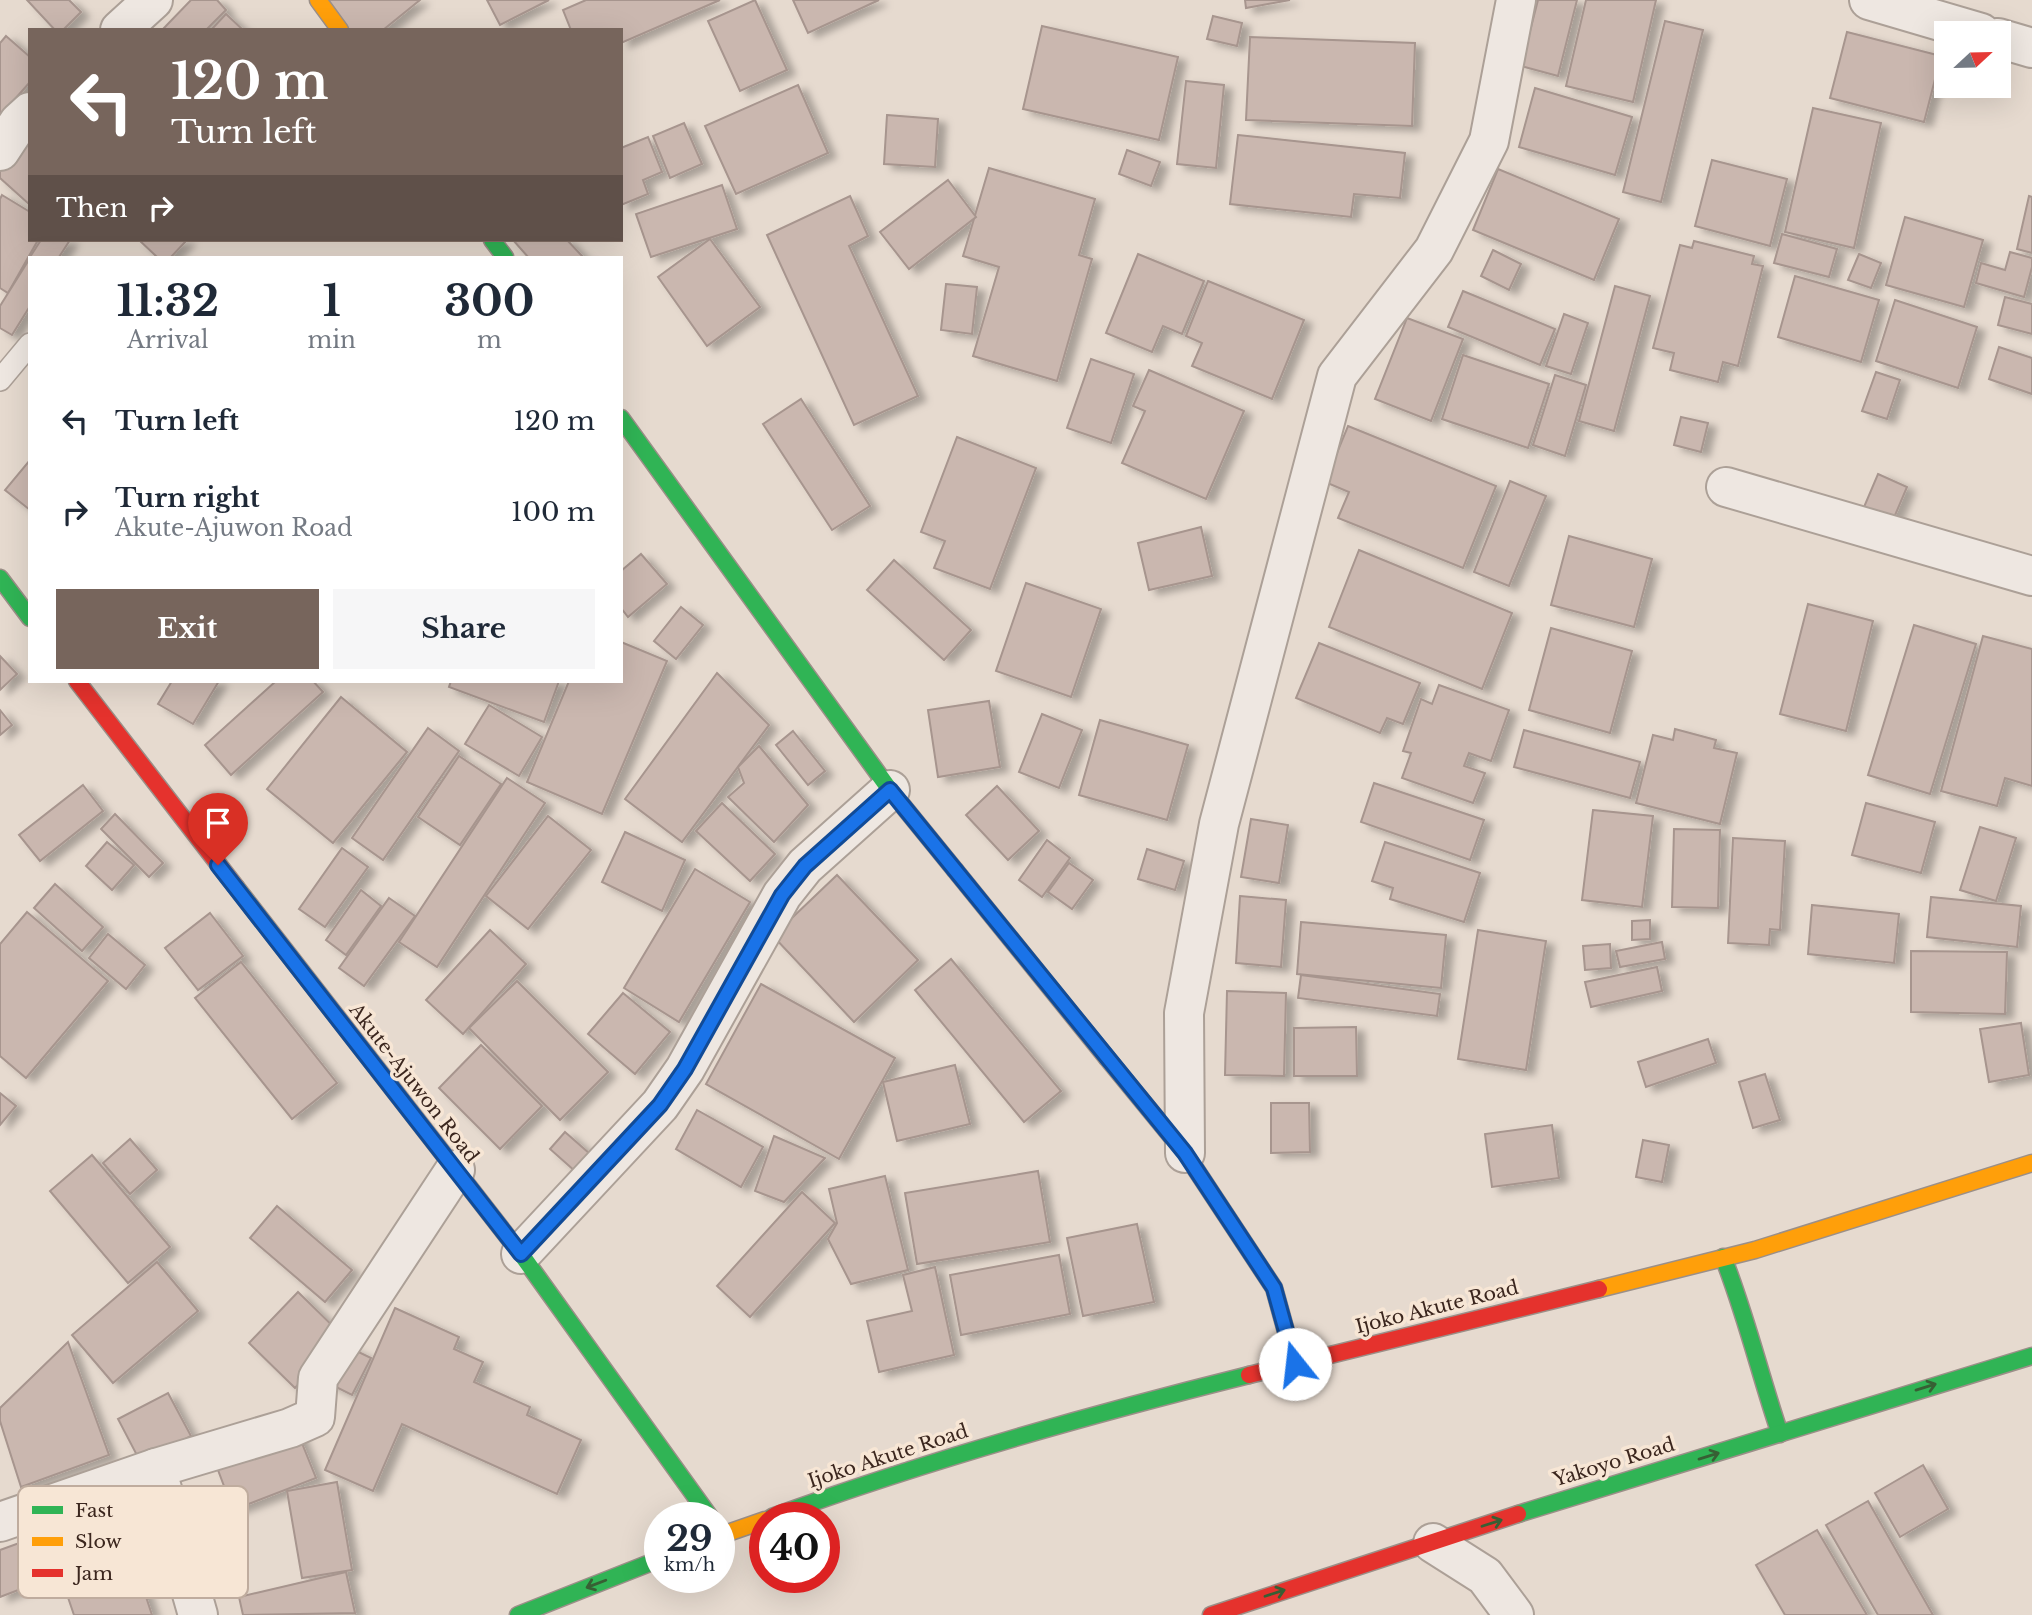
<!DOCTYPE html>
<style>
body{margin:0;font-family:"Libre Baskerville",serif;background:#f6f6f7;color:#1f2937;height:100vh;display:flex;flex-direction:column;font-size:26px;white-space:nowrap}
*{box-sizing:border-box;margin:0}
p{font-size:23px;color:#747a83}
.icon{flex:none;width:38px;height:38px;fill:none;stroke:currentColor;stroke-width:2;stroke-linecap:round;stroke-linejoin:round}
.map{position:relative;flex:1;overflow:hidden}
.drawer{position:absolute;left:28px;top:256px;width:595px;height:427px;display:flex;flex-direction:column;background:#fff;border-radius:0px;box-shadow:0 7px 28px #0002}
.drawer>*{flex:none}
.banner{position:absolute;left:28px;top:28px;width:595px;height:214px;border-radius:0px;box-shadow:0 7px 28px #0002;background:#77655c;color:#fff;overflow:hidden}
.needle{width:46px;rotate:68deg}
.tools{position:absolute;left:1934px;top:21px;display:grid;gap:14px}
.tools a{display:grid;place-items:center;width:77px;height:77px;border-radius:0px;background:#fff;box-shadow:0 7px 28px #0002;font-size:35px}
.speed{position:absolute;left:644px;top:1502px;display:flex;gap:14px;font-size:35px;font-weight:700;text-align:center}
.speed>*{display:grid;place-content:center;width:91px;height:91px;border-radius:50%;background:#fff;box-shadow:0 7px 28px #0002;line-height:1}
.speed small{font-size:18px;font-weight:400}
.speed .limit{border:10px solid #d22;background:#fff;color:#111}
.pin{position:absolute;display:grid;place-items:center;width:60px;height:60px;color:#fff;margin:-72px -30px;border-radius:50% 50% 50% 0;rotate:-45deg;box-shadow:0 0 7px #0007}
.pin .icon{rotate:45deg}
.me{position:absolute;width:77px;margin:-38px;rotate:344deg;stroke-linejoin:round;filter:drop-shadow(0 0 5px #0008)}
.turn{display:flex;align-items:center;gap:24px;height:147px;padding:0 28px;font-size:32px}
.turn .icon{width:91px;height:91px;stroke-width:2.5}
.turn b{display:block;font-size:49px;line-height:60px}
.then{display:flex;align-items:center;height:66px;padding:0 28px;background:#0003;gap:14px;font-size:26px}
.eta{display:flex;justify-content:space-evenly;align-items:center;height:119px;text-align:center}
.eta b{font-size:42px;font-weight:700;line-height:49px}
.button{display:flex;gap:14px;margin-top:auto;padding:14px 28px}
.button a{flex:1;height:80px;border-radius:0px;background:#77655c;color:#fff;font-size:28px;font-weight:700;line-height:80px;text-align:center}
.button a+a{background:#f6f6f7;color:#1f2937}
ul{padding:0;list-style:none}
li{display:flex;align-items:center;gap:21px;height:91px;padding:0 28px}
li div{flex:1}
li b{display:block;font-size:26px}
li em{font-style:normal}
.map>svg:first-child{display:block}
.building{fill:#cab7af;stroke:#a7958e;stroke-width:2;filter:url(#shadow)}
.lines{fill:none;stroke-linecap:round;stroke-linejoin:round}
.lane-casing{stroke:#aca097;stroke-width:24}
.street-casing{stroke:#aca097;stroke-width:42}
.fast-casing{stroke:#9b8f88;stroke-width:19}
.slow-casing{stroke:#9b8f88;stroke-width:19}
.jam-casing{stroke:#9b8f88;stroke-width:19}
.lane{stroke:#eee7e1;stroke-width:21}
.street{stroke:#eee7e1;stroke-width:38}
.fast{stroke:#30b455;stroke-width:16}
.slow{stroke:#ff9f0a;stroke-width:16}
.jam{stroke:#e5322d;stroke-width:16}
.oneway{stroke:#375f34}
.route-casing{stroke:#114b97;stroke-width:18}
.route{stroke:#1a73e8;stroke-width:12}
.labels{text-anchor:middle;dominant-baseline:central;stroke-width:7;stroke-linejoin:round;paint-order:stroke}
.street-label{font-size:19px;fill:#3b261e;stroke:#f7e6d5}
.key{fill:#f7e6d5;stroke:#bfac9e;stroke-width:2}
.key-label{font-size:19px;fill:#3b261e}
</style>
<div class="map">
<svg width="2032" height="1615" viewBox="0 0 2032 1615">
<defs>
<filter id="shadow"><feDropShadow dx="8" dy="4.5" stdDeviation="3.5" flood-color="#0004"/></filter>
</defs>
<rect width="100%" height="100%" fill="#e6dacf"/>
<g class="building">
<polygon points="27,0 69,0 81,12 63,30 55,30"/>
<polygon points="191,0 217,0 226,10 206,30 162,30"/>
<polygon points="326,0 420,0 383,30 349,30"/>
<polygon points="487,0 549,0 500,25"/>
<polygon points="586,0 720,0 621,43 621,30 571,30 563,10"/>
<polygon points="755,0 787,70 740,91 708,21"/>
<polygon points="793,0 879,0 808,33"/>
<polygon points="1245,0 1290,0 1246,8"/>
<polygon points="1538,0 1577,0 1558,76 1521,66"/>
<polygon points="1586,0 1656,0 1633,102 1566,86"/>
<polygon points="226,14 243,30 211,30"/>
<polygon points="1213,16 1242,23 1237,46 1207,39"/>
<polygon points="1665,21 1703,30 1661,202 1623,192"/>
<polygon points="1042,26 1178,57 1159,140 1023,109"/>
<polygon points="1847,32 1941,56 1924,122 1830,98"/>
<polygon points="6,36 30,57 30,82 0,116 0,43"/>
<polygon points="1250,37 1415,43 1412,126 1246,120"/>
<polygon points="1186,81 1224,85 1216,168 1177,164"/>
<polygon points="798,85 828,153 736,194 705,126"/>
<polygon points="1535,88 1632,117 1615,175 1519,147"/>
<polygon points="1813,108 1881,123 1854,248 1785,232"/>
<polygon points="887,115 938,119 935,167 884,164"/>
<polygon points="684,123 702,164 670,178 653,136"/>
<polygon points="30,135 30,205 0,178 0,169"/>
<polygon points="1238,135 1405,153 1400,198 1354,194 1351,217 1230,204"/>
<polygon points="648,137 662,172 643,180 648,194 621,205 621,148"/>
<polygon points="1127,150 1160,162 1151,186 1119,174"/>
<polygon points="1712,160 1787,179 1770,246 1695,226"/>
<polygon points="989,168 1095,199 1079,255 1092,259 1057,381 973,356 999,267 963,256"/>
<polygon points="1498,169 1619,219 1594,280 1473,230"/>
<polygon points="948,180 976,217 909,269 880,232"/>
<polygon points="722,185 737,229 651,257 636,214"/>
<polygon points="2,195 30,212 30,240 38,240 8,293 0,288 0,199"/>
<polygon points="850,196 868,236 849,246 918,396 854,425 767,235"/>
<polygon points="2029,196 2032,197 2032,253 2017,249"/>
<polygon points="1905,217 1983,240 1964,307 1886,285"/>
<polygon points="1782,234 1837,249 1829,277 1774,263"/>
<polygon points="710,239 760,307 707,346 658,277"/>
<polygon points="41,240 70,240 59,257 30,257"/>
<polygon points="139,240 187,240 171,257 157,257"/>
<polygon points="513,240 567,240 583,257 528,257"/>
<polygon points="1694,241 1754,256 1752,264 1763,266 1738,366 1723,362 1718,382 1670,370 1674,353 1653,348 1680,245 1692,248"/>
<polygon points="1493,250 1521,264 1509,290 1481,276"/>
<polygon points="2010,252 2032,258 2032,267 2024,297 1976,283 1981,263 2005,270"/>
<polygon points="1138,254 1204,281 1182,334 1163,326 1152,352 1106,333"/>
<polygon points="1859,254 1881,263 1871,288 1848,280"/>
<polygon points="30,258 30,306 12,335 0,328 0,306"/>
<polygon points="1795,276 1879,300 1861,362 1778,337"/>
<polygon points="1208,281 1304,320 1272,399 1192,366 1202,343 1186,336"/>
<polygon points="946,284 977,287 972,334 941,330"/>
<polygon points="1615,286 1650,296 1614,431 1579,421"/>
<polygon points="1463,291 1555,329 1540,365 1448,327"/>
<polygon points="2005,297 2032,304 2032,334 1998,325"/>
<polygon points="1895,300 1977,327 1958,388 1876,361"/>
<polygon points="1564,314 1588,323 1571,374 1546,366"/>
<polygon points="1407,318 1463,339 1431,421 1375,399"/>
<polygon points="1999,347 2032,358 2032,394 1989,379"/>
<polygon points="1463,355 1549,384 1528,448 1442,419"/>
<polygon points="1091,359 1134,374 1111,443 1067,428"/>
<polygon points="1149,370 1244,411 1206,499 1122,463 1145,411 1133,406"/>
<polygon points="1876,372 1900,380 1887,419 1862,411"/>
<polygon points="1555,375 1586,385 1565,456 1533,445"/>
<polygon points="801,399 870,506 832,530 763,424"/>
<polygon points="1681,417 1708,423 1701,452 1674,445"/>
<polygon points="1348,426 1496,486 1463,568 1338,518 1349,492 1325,482"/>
<polygon points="957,437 1036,468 990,589 934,568 945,541 921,532"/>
<polygon points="30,460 30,510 5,490"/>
<polygon points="1878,474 1907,487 1893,520 1864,507"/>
<polygon points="1510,481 1546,496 1509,586 1474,572"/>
<polygon points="1201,527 1212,576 1149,590 1138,543"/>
<polygon points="1569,536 1652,559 1634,627 1551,605"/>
<polygon points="1359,550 1512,613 1482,689 1329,627"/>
<polygon points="641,554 667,584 628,617 621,608 621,571"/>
<polygon points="894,560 971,630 944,660 867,590"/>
<polygon points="1026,583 1101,609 1071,697 996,671"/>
<polygon points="1808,604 1873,621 1846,731 1780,714"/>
<polygon points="681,607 703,625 676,659 654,641"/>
<polygon points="1914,625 1976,644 1930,794 1868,775"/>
<polygon points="1551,628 1632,651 1610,733 1529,710"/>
<polygon points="1983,636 2032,649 2032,786 2005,778 1997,806 1941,791"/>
<polygon points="621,642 667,661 602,814 527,782 569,681 621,681"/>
<polygon points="1319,643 1420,683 1403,724 1387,718 1380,733 1296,698"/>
<polygon points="0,656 17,674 0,690"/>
<polygon points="717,673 769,725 682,842 625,799"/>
<polygon points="172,681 219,681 193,724 158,704"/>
<polygon points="276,681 313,681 323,692 231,775 205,745"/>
<polygon points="451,681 559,681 544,722 449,687"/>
<polygon points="1439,685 1509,710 1491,761 1469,753 1464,766 1485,773 1473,803 1402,778 1411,753 1403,751 1421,699 1432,704"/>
<polygon points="341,697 407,752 333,843 267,789"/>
<polygon points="989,701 1000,767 938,777 928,710"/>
<polygon points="489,705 542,737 519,776 465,744"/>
<polygon points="0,710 12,725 0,735"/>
<polygon points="1042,714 1082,730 1059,788 1019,772"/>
<polygon points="1100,720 1188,745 1167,820 1079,795"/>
<polygon points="428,728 459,751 383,860 352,838"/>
<polygon points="1675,729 1716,740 1714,748 1737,753 1720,824 1636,803 1653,735 1673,740"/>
<polygon points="1524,730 1640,762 1630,798 1514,767"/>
<polygon points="793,731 825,771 808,785 776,745"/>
<polygon points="759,746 808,805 774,842 728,797 744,783 738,767"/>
<polygon points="459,756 501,784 460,845 418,817"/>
<polygon points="507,778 545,803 437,967 399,942"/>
<polygon points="1374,783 1484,820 1470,860 1361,822"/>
<polygon points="83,785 103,811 40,861 19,835"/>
<polygon points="997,786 1039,831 1008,860 966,815"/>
<polygon points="722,803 775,854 750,881 696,831"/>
<polygon points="1866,803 1935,822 1921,873 1852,855"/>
<polygon points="1593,810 1653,816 1642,907 1582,900"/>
<polygon points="115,814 163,863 149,877 101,829"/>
<polygon points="548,816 591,850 528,929 486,896"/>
<polygon points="1251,819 1288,825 1279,883 1241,877"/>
<polygon points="1980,827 2016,838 1996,901 1960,890"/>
<polygon points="1674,829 1720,830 1718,908 1672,907"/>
<polygon points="625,832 685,860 662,911 602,882"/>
<polygon points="1733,838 1785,841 1780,930 1770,929 1769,945 1728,943"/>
<polygon points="1047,840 1070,858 1042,897 1019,880"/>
<polygon points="107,842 134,865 112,890 86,866"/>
<polygon points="1385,842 1480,873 1464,922 1390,899 1393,888 1372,881"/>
<polygon points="342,848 368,867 325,927 299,909"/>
<polygon points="1147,849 1184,861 1175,890 1138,879"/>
<polygon points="1069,863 1093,880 1072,909 1048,892"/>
<polygon points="695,869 750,902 679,1022 624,988"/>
<polygon points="837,875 918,960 854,1022 773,936"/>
<polygon points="55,884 103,927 82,951 34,908"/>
<polygon points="361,890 381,906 346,955 326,940"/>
<polygon points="1240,896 1286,900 1281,967 1236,963"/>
<polygon points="1931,897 2021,906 2017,947 1927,937"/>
<polygon points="389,898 415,916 364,986 339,968"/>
<polygon points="1812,905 1899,914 1894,963 1808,954"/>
<polygon points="27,912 108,981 26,1078 0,1056 0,944"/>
<polygon points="210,913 243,956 198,990 165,948"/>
<polygon points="1650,920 1650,939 1632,940 1632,921"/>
<polygon points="1301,922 1446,935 1441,988 1297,974"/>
<polygon points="490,930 526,964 463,1034 426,1000"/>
<polygon points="1478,930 1546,941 1526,1070 1458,1059"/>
<polygon points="108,934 145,965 126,989 89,958"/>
<polygon points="1662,942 1665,959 1620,967 1616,951"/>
<polygon points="1610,944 1611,968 1585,970 1583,946"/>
<polygon points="1911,951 2007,952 2005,1014 1911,1012"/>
<polygon points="951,959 1061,1091 1024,1122 915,990"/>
<polygon points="241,962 337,1083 292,1119 195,998"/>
<polygon points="1657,967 1662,991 1591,1007 1585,982"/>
<polygon points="1301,975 1440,994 1437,1016 1298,998"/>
<polygon points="517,981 608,1072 560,1120 469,1028"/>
<polygon points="761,984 895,1058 839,1159 706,1084"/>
<polygon points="1227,991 1286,993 1284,1076 1225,1075"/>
<polygon points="623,993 670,1032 635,1074 588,1034"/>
<polygon points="2021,1023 2029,1075 1989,1082 1980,1029"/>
<polygon points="1356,1027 1357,1076 1294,1076 1294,1028"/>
<polygon points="1708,1039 1716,1063 1646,1087 1638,1062"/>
<polygon points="481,1045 542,1106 500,1149 439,1088"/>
<polygon points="955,1065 970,1124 897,1141 883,1082"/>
<polygon points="1765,1074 1780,1120 1753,1128 1739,1082"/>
<polygon points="0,1093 16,1106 0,1125"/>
<polygon points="1271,1103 1309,1103 1310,1152 1271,1153"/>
<polygon points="697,1110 763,1147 741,1187 676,1149"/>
<polygon points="1552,1125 1559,1178 1492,1187 1485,1134"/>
<polygon points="565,1132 590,1154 576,1172 550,1149"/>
<polygon points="774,1136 825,1158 784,1202 755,1191"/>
<polygon points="130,1139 157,1170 130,1194 103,1163"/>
<polygon points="1643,1140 1669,1145 1662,1182 1636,1177"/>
<polygon points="92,1155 170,1247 128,1283 50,1191"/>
<polygon points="1038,1171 1050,1242 917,1264 905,1193"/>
<polygon points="885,1176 908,1270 851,1284 828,1239 837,1223 829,1189"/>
<polygon points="802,1192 835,1223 750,1317 717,1286"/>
<polygon points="277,1206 352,1270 325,1302 250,1238"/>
<polygon points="1137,1224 1154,1302 1083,1316 1067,1238"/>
<polygon points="1059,1255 1070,1314 961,1335 950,1275"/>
<polygon points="157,1262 198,1311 113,1383 72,1335"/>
<polygon points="935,1267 954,1355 879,1372 867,1321 912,1311 903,1275"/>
<polygon points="298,1292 343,1336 295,1388 249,1343"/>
<polygon points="395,1308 459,1337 454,1349 483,1362 474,1382 530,1407 527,1415 581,1440 557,1494 402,1424 373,1491 325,1470"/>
<polygon points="68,1342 109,1455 21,1487 0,1421 0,1408"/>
<polygon points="344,1345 371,1358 352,1395 326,1382"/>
<polygon points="168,1393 191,1436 141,1463 118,1419"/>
<polygon points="297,1431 316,1478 233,1510 215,1462"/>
<polygon points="1923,1465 1948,1509 1900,1537 1875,1493"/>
<polygon points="337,1482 352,1570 302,1578 287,1491"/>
<polygon points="113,1497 152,1615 74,1615 60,1574 0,1597 0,1550 47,1533 42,1520"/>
<polygon points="1868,1501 1933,1615 1878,1615 1826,1525"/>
<polygon points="1817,1530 1867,1615 1785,1615 1756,1565"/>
<polygon points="346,1572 355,1613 243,1615 239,1597"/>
</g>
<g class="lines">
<defs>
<polyline id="lane" points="0,380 30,344"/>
<g id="street">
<polyline points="1869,0 1981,33"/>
<polyline points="120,30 153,0"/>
<polyline points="1998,38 2032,48"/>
<polyline points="0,151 19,122 30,112"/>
<polyline points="1726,487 2032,576"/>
<polyline points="1185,1153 1184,1013 1219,824 1337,376 1434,250 1489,141 1516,0"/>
<polyline points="521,1254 660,1105 685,1069 782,895 805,866 890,790"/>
<polyline points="156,1468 198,1615"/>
<polyline points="0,1522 156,1468 290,1428 315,1417 318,1378 455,1170"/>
<polyline points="1433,1543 1485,1576 1514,1615"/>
</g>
<g id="fast">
<polyline points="492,240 505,257"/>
<polyline points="621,418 890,790 955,870"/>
<polyline points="0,578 30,618"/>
<polyline points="236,887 521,1254 710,1517"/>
<polyline points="1107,1058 1185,1153 1274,1288 1295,1364"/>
<path d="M 1723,1257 C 1746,1315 1760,1375 1780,1434"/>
<polyline points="1518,1514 2032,1356"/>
<path d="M 772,1517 C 928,1460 1088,1415 1249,1375"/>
<polyline points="518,1615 660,1559"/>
</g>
<g id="slow">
<polyline points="318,0 340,30"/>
<polyline points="955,870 1107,1058"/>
<polyline points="1599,1289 1755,1250 2032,1163"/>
<polyline points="719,1536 765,1520"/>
</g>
<g id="jam">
<polyline points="77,681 236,887"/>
<polyline points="1249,1375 1599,1289"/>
<polyline points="1211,1615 1518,1514"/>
</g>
</defs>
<use href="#lane" class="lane-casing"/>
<use href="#street" class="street-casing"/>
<use href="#fast" class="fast-casing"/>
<use href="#slow" class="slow-casing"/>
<use href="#jam" class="jam-casing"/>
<use href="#lane" class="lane"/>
<use href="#street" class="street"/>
<use href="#fast" class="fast"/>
<use href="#slow" class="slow"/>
<use href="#jam" class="jam"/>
</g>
<defs><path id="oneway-shaft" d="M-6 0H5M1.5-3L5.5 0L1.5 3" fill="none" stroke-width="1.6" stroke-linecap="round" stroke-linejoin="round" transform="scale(1.75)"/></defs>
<g class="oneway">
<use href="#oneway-shaft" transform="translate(1926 1387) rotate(-17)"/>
<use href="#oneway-shaft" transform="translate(1709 1456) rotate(-17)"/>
<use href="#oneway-shaft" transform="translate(1492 1523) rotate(-18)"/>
<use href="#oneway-shaft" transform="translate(596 1584) rotate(159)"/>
<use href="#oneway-shaft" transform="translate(1275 1593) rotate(-18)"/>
</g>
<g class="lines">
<defs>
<polyline id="route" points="218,865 521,1254 660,1105 685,1069 782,895 805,866 890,790 1185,1153 1274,1288 1295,1364"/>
</defs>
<use href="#route" class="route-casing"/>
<use href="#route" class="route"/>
</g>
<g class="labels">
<g class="street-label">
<text transform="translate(414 1083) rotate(52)">Akute-Ajuwon Road</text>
<text transform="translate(1437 1307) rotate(-14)">Ijoko Akute Road</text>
<text transform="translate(888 1456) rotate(-18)">Ijoko Akute Road</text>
<text transform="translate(1614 1462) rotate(-17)">Yakoyo Road</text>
</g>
</g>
<rect x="18" y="1486" width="230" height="112" rx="10" class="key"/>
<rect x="32" y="1506" width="31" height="8" fill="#30b455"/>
<rect x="32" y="1537" width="31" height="9" fill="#ff9f0a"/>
<rect x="32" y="1569" width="31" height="8" fill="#e5322d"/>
<g class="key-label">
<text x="75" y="1517">Fast</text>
<text x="75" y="1548">Slow</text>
<text x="75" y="1580">Jam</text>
</g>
</svg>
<div class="tools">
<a><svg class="needle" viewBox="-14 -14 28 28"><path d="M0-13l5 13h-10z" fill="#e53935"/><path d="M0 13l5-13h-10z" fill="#747a83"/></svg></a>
</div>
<div class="speed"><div>29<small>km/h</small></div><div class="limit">40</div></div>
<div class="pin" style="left:218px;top:865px;background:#d93025"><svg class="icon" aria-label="arrive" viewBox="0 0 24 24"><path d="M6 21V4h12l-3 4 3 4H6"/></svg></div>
<svg class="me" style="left:1295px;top:1364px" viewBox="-20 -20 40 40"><circle r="19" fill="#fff"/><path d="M0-13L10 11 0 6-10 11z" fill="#1a73e8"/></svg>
<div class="banner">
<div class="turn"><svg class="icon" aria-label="left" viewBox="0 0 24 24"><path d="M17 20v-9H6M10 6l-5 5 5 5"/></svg><div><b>120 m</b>Turn left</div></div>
<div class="then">Then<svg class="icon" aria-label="right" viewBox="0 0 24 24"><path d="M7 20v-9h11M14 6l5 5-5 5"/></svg></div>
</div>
<section class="drawer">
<div class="eta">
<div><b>11:32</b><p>Arrival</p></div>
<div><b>1</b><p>min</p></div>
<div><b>300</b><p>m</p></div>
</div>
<ul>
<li><svg class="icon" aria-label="left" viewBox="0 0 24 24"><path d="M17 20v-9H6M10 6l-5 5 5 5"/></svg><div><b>Turn left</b></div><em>120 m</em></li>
<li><svg class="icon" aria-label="right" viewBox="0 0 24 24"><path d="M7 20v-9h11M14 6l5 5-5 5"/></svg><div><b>Turn right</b><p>Akute-Ajuwon Road</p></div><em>100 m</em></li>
</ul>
<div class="button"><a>Exit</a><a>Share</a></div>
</section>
</div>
